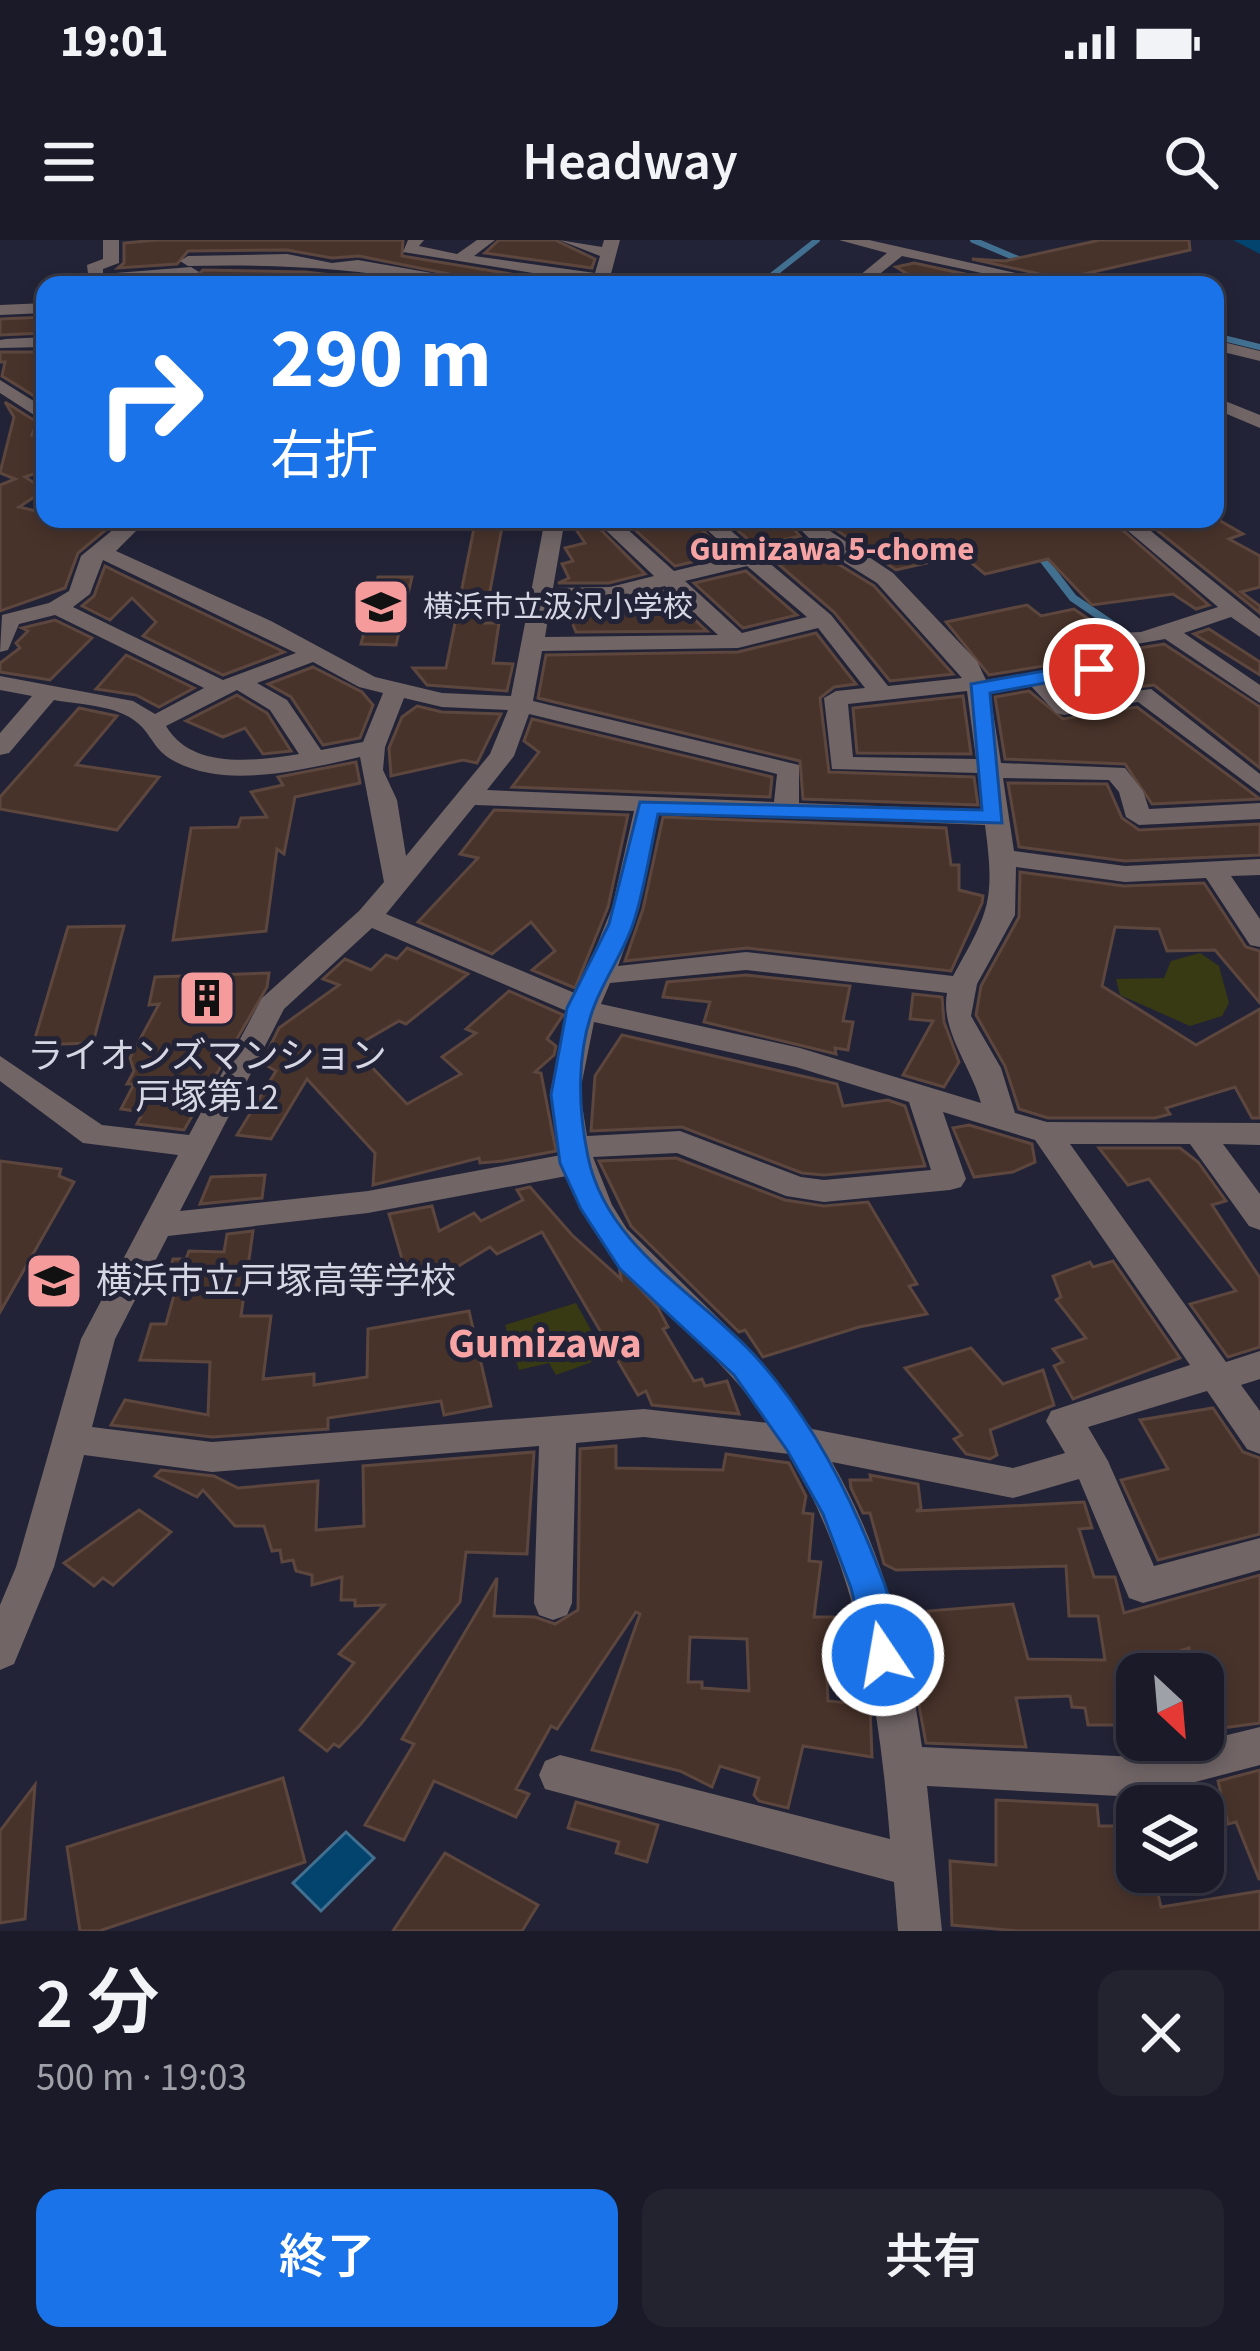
<!DOCTYPE html>
<html lang="ja">
<meta charset="utf-8">
<style>
body{margin:0;font-family:"Source Sans 3","Noto Sans JP",sans-serif;background:#232330;color:#f1f3f6;height:100vh;display:flex;flex-direction:column;font-size:45px;white-space:nowrap}
*{box-sizing:border-box;margin:0}
p{font-size:39px;color:#9fa1a8}
.icon{flex:none;width:66px;height:66px;fill:none;stroke:currentColor;stroke-width:2;stroke-linecap:round;stroke-linejoin:round}
.map{position:relative;height:1691px;overflow:hidden}
.details{display:flex;flex-direction:column;background:#1a1a28;flex:1}
.details>*{flex:none}
.hud{position:absolute;left:36px;top:36px;width:1188px;height:252px;border-radius:24px;box-shadow:0 6px 18px #0003,0 0 0 3px #383845;background:#1a73e8;color:#fff;overflow:hidden}
.needle{width:78px;rotate:154deg}
.buttons{position:absolute;left:1116px;top:1413px;display:grid;gap:24px}
.buttons a{display:grid;place-items:center;width:108px;height:108px;border-radius:24px;background:#1a1a28;box-shadow:0 6px 18px #0003,0 0 0 3px #383845;font-size:60px}
.pin{position:absolute;display:grid;place-items:center;width:102px;height:102px;color:#fff;margin:-51px;border:6px solid #fff;border-radius:50%;box-shadow:0 3px 12px #0007}
.me{position:absolute;width:132px;margin:-66px;rotate:348deg;stroke-linejoin:round;filter:drop-shadow(0 0 9px #0008)}
.turn{display:flex;align-items:center;gap:42px;height:252px;padding:0 36px;font-size:54px}
.turn .icon{width:156px;height:156px;stroke-width:2.5}
.turn b{display:block;font-size:84px;line-height:102px}
.round{display:grid;place-items:center;flex:none;width:126px;height:126px;border-radius:24px;background:#232330}
.head{display:flex;align-items:center;justify-content:space-between;height:204px;padding:0 36px}
h1{font-size:72px;font-weight:600;line-height:90px}
.cta{display:flex;gap:24px;margin-top:auto;padding:24px 36px}
.cta a{flex:1;height:138px;border-radius:24px;background:#1a73e8;color:#fff;font-size:48px;font-weight:600;line-height:138px;text-align:center}
.cta a+a{background:#232330;color:#f1f3f6}
.status{display:flex;justify-content:space-between;align-items:center;height:84px;padding:0 60px;background:#1a1a28;direction:ltr}
.status svg{height:33px;fill:currentColor}
header{display:flex;justify-content:space-between;align-items:center;height:156px;padding:0 36px;background:#1a1a28;font-size:54px;font-weight:600}
.map>svg:first-child{display:block}
.green{fill:#383a13}
.water{fill:#02446d;stroke:#427091;stroke-width:3}
.lines{fill:none;stroke-linecap:round;stroke-linejoin:round}
.stream-far1{stroke:#427091;stroke-width:6}
.stream{stroke:#427091;stroke-width:8}
.river{fill:#02446d;fill-rule:evenodd}
.building{fill:#48332a;stroke:#5d463d;stroke-width:3;fill-rule:evenodd}
.minor{fill:#716566;fill-rule:evenodd}
.route{fill:#1a73e8;stroke:#114b97;stroke-width:3}
.labels{text-anchor:middle;dominant-baseline:central;stroke-width:10;stroke-linejoin:round;paint-order:stroke}
.far-poi-label{font-size:30px;fill:#d6d7e4;stroke:#222336;text-anchor:start}
.far-neighbourhood-label{font-size:33px;font-weight:bold;fill:#f8a4a5;stroke:#222336}
.poi-label{font-size:36px;fill:#d6d7e4;stroke:#222336}
.quarter-label{font-size:42px;font-weight:bold;fill:#f8a4a5;stroke:#222336}
</style>
<div class="status"><b>19:01</b><svg viewBox="0 0 49 12"><path d="M0 12V9h3v3zM5 12V6h3v6zM10 12V3h3v9zM15 12V0h3v12zM26 1h20v11H26zM47 4h2v5h-2z"/></svg></div>
<header><svg class="icon" aria-label="menu" viewBox="0 0 24 24"><path d="M4 6h16M4 12h16M4 18h16"/></svg>Headway<svg class="icon" aria-label="search" viewBox="0 0 24 24"><circle cx="10" cy="10" r="6"/><path d="M15 15l6 6"/></svg></header>
<div class="map">
<svg width="1260" height="1691" viewBox="0 0 1260 1691">
<rect width="100%" height="100%" fill="#222336"/>
<g class="green">
<polygon points="1200,713 1219,726 1229,763 1222,776 1190,786 1120,755 1116,739 1164,738 1171,721"/>
<polygon points="576,1063 606,1117 556,1135 549,1123 519,1130 505,1085"/>
</g>
<polygon class="water" points="346,1592 374,1618 321,1671 293,1643"/>
<g class="lines">
<g class="stream-far1">
<polyline points="973,0 1023,21"/>
<polyline points="1055,35 1077,45"/>
<polyline points="760,45 817,0"/>
<polyline points="1215,96 1260,107"/>
</g>
<polyline class="stream" points="1039,314 1073,358 1132,398"/>
<polygon class="river" points="1233,0 1260,0 1260,14"/>
</g>
<g class="building">
<polygon points="158,0 403,0 402,16 578,45 504,45 359,16 332,18 287,10 188,11 177,24 118,28 124,23 124,3"/>
<polygon points="499,0 555,0 595,19 592,28 485,13"/>
<polygon points="1100,0 1189,0 1190,10 1062,39 972,19 1005,21"/>
<polygon points="914,23 1016,45 925,45 896,27"/>
<polygon points="203,30 305,32 413,44 132,45 191,41"/>
<polygon points="45,77 45,93 0,95 0,79"/>
<polygon points="0,112 45,112 39,139 45,138 44,162 2,136 5,122 0,122"/>
<polygon points="5,162 37,182 32,195 45,195 45,230 25,237 45,250 19,267 45,273 45,279 113,284 78,313 65,348 0,371 0,245 15,239 0,233 14,177"/>
<polygon points="569,279 590,279 645,334 609,343 558,343 569,338 562,324 573,321 565,308 585,303"/>
<polygon points="623,279 691,279 727,314 675,326"/>
<polygon points="724,279 785,279 800,296 756,306"/>
<polygon points="820,279 1110,279 1209,365 1196,369 1173,354 1092,365 1048,319 985,334 962,315 896,330"/>
<polygon points="1143,279 1217,279 1243,294 1229,299 1260,316 1260,347 1241,352 1260,366 1260,373"/>
<polygon points="502,287 484,383 499,383 493,423 513,424 507,451 427,445 413,428 446,428 474,288"/>
<polygon points="820,313 874,346 953,434 890,441 834,372 777,323"/>
<polygon points="105,326 121,334 284,412 223,435 143,396 156,382 132,358 110,380 82,366 94,356"/>
<polygon points="746,331 797,375 743,388 694,343"/>
<polygon points="378,337 412,337 396,405 361,404"/>
<polygon points="664,351 707,391 576,392 565,365 611,363"/>
<polygon points="1027,365 1041,376 1074,369 1110,394 1085,419 989,435 946,382"/>
<polygon points="55,380 92,398 50,440 0,432 0,423 20,408 16,403 28,391 22,388"/>
<polygon points="1209,389 1260,422 1260,435 1194,394"/>
<polygon points="816,393 856,444 834,447 820,458 829,532 974,537 978,565 803,559 800,521 538,458 546,415 738,412"/>
<polygon points="1164,404 1260,467 1260,528 1154,445 1071,455 1062,446 1103,438 1133,409"/>
<polygon points="126,415 194,448 159,467 136,455 96,449"/>
<polygon points="313,427 362,452 373,465 360,498 323,505 291,457 268,444"/>
<polygon points="1029,451 1063,479 1137,467 1260,559 1152,564 1125,524 1005,519 995,457"/>
<polygon points="237,455 267,473 291,511 263,514 245,488 223,497 186,481"/>
<polygon points="963,456 971,514 857,513 853,468"/>
<polygon points="417,466 442,472 501,474 477,523 463,520 391,536 389,508 402,477"/>
<polygon points="79,468 117,476 76,525 159,537 117,590 0,569 0,557"/>
<polygon points="532,479 772,537 770,557 512,547 539,512 524,501"/>
<polygon points="356,522 360,543 295,557 284,614 277,609 266,691 173,700 191,588 238,587 241,578 267,577 251,552 283,545 278,537"/>
<polygon points="1008,543 1107,544 1122,578 1139,590 1260,584 1260,615 1125,621 1019,607"/>
<polygon points="494,570 628,575 608,667 575,748 532,730 555,711 531,682 492,714 418,682 478,618 460,614"/>
<polygon points="663,577 946,588 951,625 959,625 959,650 983,656 982,663 951,731 747,708 625,721 643,669"/>
<polygon points="1020,632 1124,646 1204,643 1246,707 1260,711 1260,763 1215,710 1167,711 1159,689 1115,687 1102,746 1196,805 1260,769 1260,878 1252,878 1235,847 1166,868 1170,874 1155,878 1048,878 1019,869 1005,826 976,775 981,746 1019,677"/>
<polygon points="124,686 93,803 33,805 68,687"/>
<polygon points="407,708 468,734 406,784 399,781 361,803 376,814 365,820 407,864 461,834 442,817 476,793 466,789 509,751 563,775 547,799 556,806 554,815 535,832 541,833 556,911 503,921 480,923 479,918 373,945 375,913 307,839 271,899 237,895 276,831 262,823 279,788 339,745 323,739 345,719 371,730 386,715 397,719"/>
<polygon points="269,733 267,747 184,890 137,884 143,872 121,869 134,844 127,844 134,831 130,818 159,764 149,765 155,737"/>
<polygon points="746,735 850,746 843,781 853,782 848,810 835,808 836,814 704,782 710,762 663,757 667,742"/>
<polygon points="913,754 942,757 944,782 959,822 944,847 903,835 933,781 910,779"/>
<polygon points="622,795 837,844 843,866 888,860 905,866 925,926 824,935 802,933 682,887 591,891 595,836"/>
<polygon points="969,885 1032,904 1035,922 1013,932 974,937 953,888"/>
<polygon points="1099,908 1180,908 1198,922 1226,961 1212,965 1260,1038 1260,1107 1228,1117 1190,1064 1236,1051 1149,939 1128,945"/>
<polygon points="676,918 785,960 824,966 868,962 917,1044 909,1046 927,1074 859,1087 763,1117 745,1090 739,1092 631,986 599,921"/>
<polygon points="0,921 61,929 59,936 74,942 0,1072"/>
<polygon points="265,935 262,958 200,964 211,937"/>
<polygon points="530,947 572,995 621,1039 619,1026 658,1068 668,1087 663,1089 694,1141 702,1139 705,1146 727,1141 739,1174 652,1165 646,1151 638,1155 542,992 497,1014 490,1007 447,1033 409,1043 389,974 432,966 439,991 474,973 481,981 523,960 517,950"/>
<polygon points="253,991 241,1076 271,1076 263,1139 314,1134 314,1145 367,1137 368,1089 469,1071 491,1166 444,1175 441,1161 328,1178 328,1189 212,1197 111,1185 125,1160 208,1175 210,1122 140,1120 151,1084 166,1084 178,1041 167,1041 173,1019 186,1019 189,1011 224,1012 227,994"/>
<polygon points="1113,1021 1180,1118 1073,1159 1054,1126 1063,1122 1053,1109 1086,1098 1056,1060 1061,1057 1053,1036 1090,1022 1093,1027"/>
<polygon points="971,1108 1003,1144 1043,1130 1054,1165 990,1190 997,1215 990,1219 966,1214 954,1199 962,1195 905,1128"/>
<polygon points="1213,1168 1243,1212 1260,1218 1260,1294 1158,1320 1121,1240 1168,1229 1140,1180"/>
<path d="M 616,1206 L 616,1228 L 723,1230 L 726,1214 L 789,1223 L 806,1256 L 803,1273 L 813,1274 L 809,1321 L 821,1322 L 814,1377 L 851,1377 L 859,1411 L 860,1420 L 826,1420 L 828,1461 L 870,1465 L 872,1517 L 803,1506 L 788,1568 L 759,1561 L 754,1555 L 759,1538 L 720,1526 L 712,1547 L 680,1531 L 592,1510 L 640,1374 L 636,1372 L 557,1489 L 551,1486 L 516,1549 L 529,1554 L 516,1577 L 434,1541 L 404,1600 L 365,1585 L 414,1504 L 402,1499 L 497,1338 L 494,1376 L 535,1377 L 555,1384 L 578,1370 L 580,1209 ZM 690,1397 L 747,1399 L 749,1451 L 702,1448 L 702,1442 L 688,1442 Z"/>
<polygon points="534,1212 527,1314 466,1312 460,1362 360,1485 339,1507 334,1504 327,1511 300,1490 354,1423 339,1414 384,1365 355,1366 355,1360 341,1360 342,1337 312,1345 312,1335 296,1331 293,1320 282,1322 280,1310 272,1311 264,1286 235,1286 203,1250 197,1257 155,1236 161,1230 214,1236 238,1248 318,1241 316,1290 364,1286 363,1226"/>
<polygon points="870,1235 918,1244 921,1268 916,1271 1084,1262 1092,1288 1079,1289 1094,1337 1115,1337 1124,1373 1260,1335 1260,1483 1207,1490 1203,1434 1194,1434 1189,1408 1142,1423 1143,1430 1122,1429 1134,1485 1088,1485 1085,1468 1072,1467 1070,1456 1016,1458 1026,1507 926,1503 903,1380 930,1378 928,1371 1013,1364 1028,1419 1105,1420 1098,1376 1069,1376 1066,1326 896,1330 884,1324 870,1273 863,1273 851,1248 850,1240 871,1240"/>
<polygon points="139,1270 171,1292 113,1345 103,1338 94,1346 64,1323"/>
<polygon points="1260,1530 1260,1639 1259,1639 1236,1582 1228,1584 1218,1541"/>
<polygon points="283,1538 305,1622 99,1691 80,1691 67,1607"/>
<polygon points="35,1545 25,1679 0,1683 0,1591"/>
<polygon points="996,1560 1097,1565 1099,1586 1137,1586 1137,1632 1153,1632 1161,1667 1260,1651 1260,1691 1019,1691 952,1685 950,1621 996,1625"/>
<polygon points="576,1562 658,1585 647,1622 616,1613 619,1602 568,1588"/>
<polygon points="445,1613 538,1665 522,1691 393,1691"/>
</g>
<g class="lines">
<g class="minor">
<polygon points="103,0 119,0 119,23 103,29 103,34 191,27 199,32 191,37 89,43 87,25 103,19"/>
<polygon points="408,0 424,0 419,6 457,14 477,0 495,0 474,16 595,33 600,16 559,0 602,7 604,0 620,0 608,45 403,12"/>
<polygon points="839,0 869,0 1069,45 1038,45 902,16 866,45 848,45 887,13"/>
<path d="M 287,14 L 332,23 L 358,20 L 500,45 L 417,45 L 421,41 C 343,27 267,24 188,26 L 180,21 L 188,16 Z"/>
<polygon points="45,63 45,73 0,75 0,65"/>
<polygon points="45,97 45,107 0,108 0,100 6,99"/>
<polygon points="1215,100 1260,111 1260,121 1215,110"/>
<polygon points="0,140 45,168 45,182 0,153"/>
<polygon points="1215,157 1260,175 1260,188 1215,169"/>
<path d="M 126,279 L 148,279 L 116,311 L 271,381 L 375,437 L 442,453 L 511,456 L 545,279 L 565,279 L 553,348 L 610,347 L 654,336 L 594,279 L 616,279 L 674,331 L 736,316 L 695,279 L 717,279 L 755,311 L 809,298 L 790,279 L 812,279 L 893,333 L 977,421 L 986,440 L 1087,423 L 1117,393 L 1141,392 L 1218,367 L 1114,279 L 1136,279 L 1260,379 L 1260,397 L 1231,377 L 1184,393 L 1260,445 L 1260,463 L 1165,399 L 1131,405 L 1102,434 L 1053,443 L 1069,460 L 1151,449 L 1260,534 L 1260,553 L 1138,462 L 1064,475 L 1056,473 L 1031,446 L 990,453 L 1001,523 L 1125,528 L 1143,551 L 1149,569 L 1260,563 L 1260,579 L 1139,585 L 1126,577 L 1119,552 L 1109,540 L 1003,538 L 1014,611 L 1125,626 L 1260,619 L 1260,635 L 1231,636 L 1260,679 L 1260,707 L 1250,705 L 1206,638 L 1125,642 L 1016,627 L 1015,675 L 977,744 L 971,776 L 1001,828 L 1015,873 L 1047,882 L 1260,883 L 1260,905 L 1223,904 L 1260,954 L 1260,990 L 1249,986 L 1190,904 L 1070,904 L 1226,1122 L 1260,1111 L 1260,1139 L 1241,1145 L 1260,1171 L 1260,1214 L 1247,1209 L 1207,1151 L 1088,1187 L 1108,1221 L 1154,1326 L 1260,1298 L 1260,1330 L 1143,1363 L 1129,1358 L 1079,1239 L 1013,1258 L 832,1222 C 883,1312 908,1406 922,1507 L 1138,1517 L 1260,1487 L 1260,1525 L 1138,1557 L 927,1546 L 942,1691 L 898,1691 L 894,1642 L 545,1549 L 539,1535 L 545,1521 L 560,1515 L 890,1599 C 879,1463 859,1333 789,1214 L 644,1197 L 576,1203 L 572,1363 L 567,1375 L 553,1380 L 539,1375 L 534,1363 L 539,1206 L 212,1232 L 84,1215 L 54,1327 L 14,1424 L 0,1430 L 0,1365 L 16,1327 L 81,1099 L 178,915 L 83,903 L 0,841 L 0,816 L 102,885 L 189,895 L 262,758 L 359,671 L 384,642 L 360,517 C 305,529 227,550 174,521 C 157,512 154,501 142,487 C 122,465 82,465 54,460 L 9,513 L 0,515 L 0,493 L 32,456 L 0,450 L 0,436 L 133,461 L 155,474 L 204,448 L 55,375 L 19,384 L 8,410 L 0,412 L 2,375 L 49,363 L 69,351 L 81,316 ZM 821,308 L 877,343 L 962,438 L 888,446 L 831,375 L 767,321 ZM 103,320 L 296,413 L 223,440 L 73,367 L 90,354 ZM 747,326 L 807,377 L 742,393 L 685,341 ZM 665,346 L 718,395 L 545,397 L 551,361 L 610,359 ZM 818,388 L 865,448 L 836,451 L 824,458 L 832,529 L 978,533 L 983,570 L 799,563 L 799,525 L 533,461 L 542,411 L 738,408 ZM 313,422 L 359,447 L 383,453 L 363,502 L 321,510 L 287,460 L 257,443 ZM 237,450 L 270,470 L 299,514 C 255,521 192,530 166,486 ZM 967,451 L 976,519 L 853,517 L 848,464 ZM 404,458 L 442,467 L 508,470 L 490,514 L 406,616 L 397,560 L 383,530 L 385,507 ZM 529,474 L 777,534 L 774,562 L 487,550 L 514,516 ZM 475,565 L 634,571 L 612,668 L 577,754 L 386,674 ZM 659,572 L 985,585 C 995,661 990,670 953,736 L 746,712 L 618,726 L 639,668 ZM 372,688 L 569,772 L 550,852 L 561,915 L 368,951 L 180,971 L 284,769 ZM 746,730 L 947,753 C 940,790 971,826 981,863 L 800,808 L 601,764 L 610,743 ZM 594,782 L 796,827 L 909,862 L 931,930 L 824,940 L 801,937 L 680,891 L 587,896 L 580,852 ZM 943,872 L 1035,900 L 1190,1125 L 1051,1171 L 1046,1181 L 1065,1213 L 1013,1228 L 812,1189 L 754,1113 L 627,989 L 612,965 L 593,917 L 677,913 L 786,956 L 824,962 L 950,950 L 961,947 L 966,939 ZM 567,936 C 613,1042 705,1092 769,1183 L 644,1169 L 212,1202 L 92,1187 L 115,1099 L 168,996 L 368,973 Z"/>
</g>
</g>
<path class="route" d="M 1094,422 L 1101,424 L 1101,433 L 990,453 L 1002,583 L 658,574 C 650,610 645,647 634,681 C 625,710 606,736 595,764 C 576,811 578,869 588,917 C 607,1008 699,1054 756,1117 C 811,1178 850,1254 879,1330 C 889,1355 907,1402 895,1426 L 883,1431 L 870,1426 L 851,1348 L 823,1274 L 787,1210 L 734,1135 L 620,1029 L 581,969 L 560,923 L 551,855 L 567,768 L 609,684 L 640,562 L 982,570 L 971,444 Z"/>
<defs>
<symbol id="school-square" viewBox="-11 -11 22 22"><rect x="-9" y="-9" width="18" height="18" rx="4" fill="#f59b9c" stroke="#222336"/><path d="M0-5L7-2L0 1L-7-2ZM-4 1L0 2.5L4 1V4Q0 6-4 4Z" fill="#111"/></symbol>
<symbol id="building-square" viewBox="-11 -11 22 22"><rect x="-9" y="-9" width="18" height="18" rx="4" fill="#f59b9c" stroke="#222336"/><path d="M-4-6H4V6H1V3H-1V6H-4ZM-2.5-4.3h1.7v1.8h-1.7ZM.8-4.3h1.7v1.8H.8ZM-2.5-1h1.7V.8h-1.7ZM.8-1h1.7V.8H.8Z" fill="#111"/></symbol>
</defs>
<g fill-rule="evenodd">
<use href="#school-square" x="348" y="334" width="66" height="66"/>
<use href="#building-square" x="174" y="725" width="66" height="66"/>
<use href="#school-square" x="21" y="1008" width="66" height="66"/>
</g>
<g class="labels">
<g class="far-poi-label">
<text x="423" y="367">横浜市立汲沢小学校</text>
</g>
<g class="far-neighbourhood-label">
<text x="832" y="309">Gumizawa 5-chome</text>
</g>
<g class="poi-label">
<text x="207" y="816">ライオンズマンション<tspan x="207" dy="41">戸塚第12</tspan></text>
<text x="96" y="1041" text-anchor="start">横浜市立戸塚高等学校</text>
</g>
<g class="quarter-label">
<text x="545" y="1104">Gumizawa</text>
</g>
</g>
</svg>
<div class="buttons">
<a><svg class="needle" viewBox="-14 -14 28 28"><path d="M0-13l5 13h-10z" fill="#e53935"/><path d="M0 13l5-13h-10z" fill="#9fa1a8"/></svg></a>
<a><svg class="icon" aria-label="layers" viewBox="0 0 24 24"><path d="M12 4l9 5-9 5-9-5zM3 14l9 5 9-5"/></svg></a>
</div>
<div class="pin" style="left:1094px;top:429px;background:#d93025"><svg class="icon" aria-label="arrive" viewBox="0 0 24 24"><path d="M6 21V4h12l-3 4 3 4H6"/></svg></div>
<svg class="me" style="left:883px;top:1415px" viewBox="-20 -20 40 40"><circle r="17" fill="#1a73e8" stroke="#fff" stroke-width="3"/><path d="M0-11L8 9 0 5-8 9z" fill="#fff"/></svg>
<div class="hud">
<div class="turn"><svg class="icon" aria-label="right" viewBox="0 0 24 24"><path d="M7 20v-9h11M14 6l5 5-5 5"/></svg><div><b>290 m</b>右折</div></div>
</div>
</div>
<section class="details">
<div class="head"><div><h1>2 分</h1><p>500 m · 19:03</p></div><a class="round"><svg class="icon" aria-label="close" viewBox="0 0 24 24"><path d="M6 6l12 12M18 6L6 18"/></svg></a></div>
<div class="cta"><a>終了</a><a>共有</a></div>
</section>
